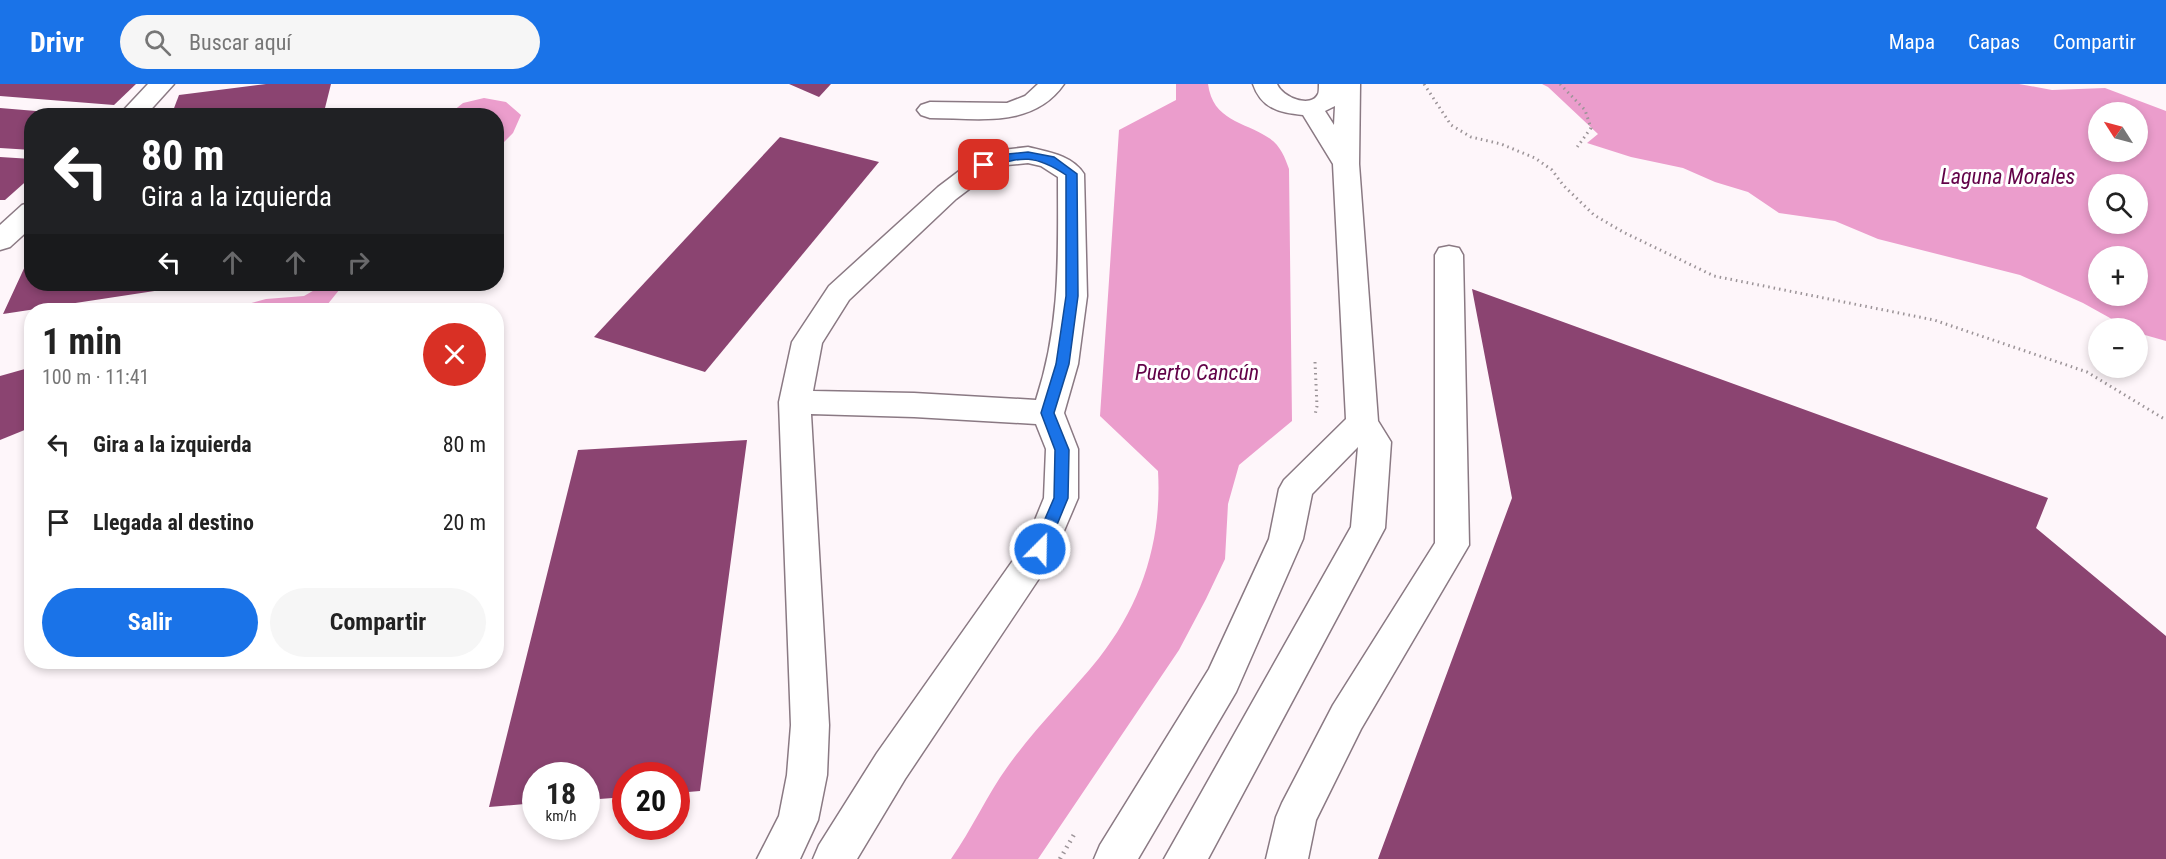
<!DOCTYPE html>
<html lang="es">
<meta charset="utf-8">
<style>
body{margin:0;font-family:"Roboto Condensed",sans-serif;background:#f6f6f6;color:#222;height:100vh;display:flex;flex-direction:column;font-size:22px;white-space:nowrap}
*{box-sizing:border-box;margin:0}
p{font-size:20px;color:#767676}
.icon{flex:none;width:33px;height:33px;fill:none;stroke:currentColor;stroke-width:2;stroke-linecap:round;stroke-linejoin:round}
.map{position:relative;flex:1;overflow:hidden}
.details{position:absolute;left:24px;top:219px;width:480px;height:366px;display:flex;flex-direction:column;background:#fff;border-radius:24px;box-shadow:0 3px 9px #0003}
.details>*{flex:none}
.banner{position:absolute;left:24px;top:24px;width:480px;height:183px;border-radius:24px;box-shadow:0 3px 9px #0003;background:#202124;color:#fff;overflow:hidden}
.needle{width:39px;rotate:306deg}
.fabs{position:absolute;left:2088px;top:18px;display:grid;gap:12px}
.fabs a{display:grid;place-items:center;width:60px;height:60px;border-radius:50%;background:#fff;box-shadow:0 3px 9px #0003;font-size:30px}
.speed{position:absolute;left:522px;top:678px;display:flex;gap:12px;font-size:30px;font-weight:700;text-align:center}
.speed>*{display:grid;place-content:center;width:78px;height:78px;border-radius:50%;background:#fff;box-shadow:0 3px 9px #0003;line-height:1}
.speed small{font-size:15px;font-weight:400}
.speed .limit{border:9px solid #d22;background:#fff;color:#111}
.pin{position:absolute;display:grid;place-items:center;width:51px;height:51px;color:#fff;margin:-26px;border-radius:12px;box-shadow:0 3px 9px #0006}
.me{position:absolute;width:66px;margin:-33px;rotate:23deg;stroke-linejoin:round;filter:drop-shadow(0 0 4px #0008)}
.turn{display:flex;align-items:center;gap:21px;height:126px;padding:0 18px;font-size:27px}
.turn .icon{width:78px;height:78px;stroke-width:2.5}
.turn b{display:block;font-size:42px;line-height:51px}
.lanes{display:flex;align-items:center;height:57px;padding:0 18px;background:#0003;justify-content:center;gap:30px;direction:ltr}
.lanes .off{opacity:.35}
.round{display:grid;place-items:center;flex:none;width:63px;height:63px;border-radius:32px;background:#f6f6f6}
.overview{display:flex;align-items:center;justify-content:space-between;height:102px;padding:0 18px}
h1{font-size:36px;font-weight:700;line-height:45px}
.button{display:flex;gap:12px;margin-top:auto;padding:12px 18px}
.button a{flex:1;height:69px;border-radius:36px;background:#1a73e8;color:#fff;font-size:24px;font-weight:700;line-height:69px;text-align:center}
.button a+a{background:#f6f6f6;color:#222}
ul{padding:0;list-style:none}
li{display:flex;align-items:center;gap:18px;height:78px;padding:0 18px}
li div{flex:1}
li b{display:block;font-size:22px}
li em{font-style:normal}
header{display:flex;align-items:center;gap:36px;box-sizing:border-box;height:84px;padding:0 30px;background:#1a73e8;color:#fff}
header strong{font-size:28px}
nav{display:flex;gap:33px;margin-inline-start:auto;font-size:21px}
.search{width:420px;height:54px;background:#f6f6f6;display:flex;align-items:center;gap:15px;box-sizing:border-box;padding:0 21px;border-radius:33px;color:#767676;font-size:22px}
.map>svg:first-child{display:block}
.water{fill:#eb9dcc;fill-rule:evenodd}
.building{fill:#8b4471}
.lines{fill:none;stroke-linecap:round;stroke-linejoin:round}
.minor-casing{stroke:#8a7983;stroke-width:3}
.path-far1{stroke:#9c9498;stroke-width:3;stroke-dasharray:1.5 4;stroke-linecap:butt}
.path{stroke:#9c9498;stroke-width:4.5;stroke-dasharray:1.5 5;stroke-linecap:butt}
.minor{fill:#fff;fill-rule:evenodd}
.route{fill:#1a73e8;stroke:#114b97;stroke-width:1.5}
.labels{text-anchor:middle;dominant-baseline:central;stroke-width:6;stroke-linejoin:round;paint-order:stroke}
.water-label{font-size:22px;font-style:italic;fill:#620248;stroke:#fff}
</style>
<header>
<strong>Drivr</strong>
<div class="search"><svg class="icon" aria-label="search" viewBox="0 0 24 24"><circle cx="10" cy="10" r="6"/><path d="M15 15l6 6"/></svg>Buscar aquí</div>
<nav><a>Mapa</a><a>Capas</a><a>Compartir</a></nav>
</header>
<div class="map">
<svg width="2166" height="775" viewBox="0 0 2166 775">
<rect width="100%" height="100%" fill="#fef6fa"/>
<g class="water">
<path d="M 1176,0 L 1208,0 C 1213,37 1243,37 1269,54 C 1280,61 1285,73 1289,85 L 1292,337 L 1239,381 L 1228,420 L 1225,475 L 1206,515 L 1179,566 L 1038,775 L 951,775 C 972,745 987,711 1008,682 C 1036,643 1070,610 1099,574 C 1142,519 1162,457 1158,387 L 1100,332 L 1119,46 L 1176,16 Z"/>
<path d="M 1542,0 L 2019,0 L 2052,6 L 2105,4 L 2166,27 L 2166,257 L 2138,249 L 2138,244 L 2128,244 L 2083,219 L 2020,191 L 1878,155 L 1835,137 L 1779,129 L 1748,108 L 1715,98 L 1683,84 L 1631,73 L 1587,59 L 1598,50 L 1548,3 ZM 2098,28 L 2138,28 L 2138,68 L 2098,68 ZM 2098,100 L 2138,100 L 2138,140 L 2098,140 ZM 2098,172 L 2138,172 L 2138,212 L 2098,212 Z"/>
<polygon points="484,14 506,18 521,31 513,49 497,65 496,32 448,31 463,19"/>
<polygon points="325,200 344,200 323,226 226,226 266,215 304,212"/>
</g>
<g class="building">
<polygon points="0,0 136,0 114,21 0,12"/>
<polygon points="266,0 331,0 324,28 301,32 171,32 179,11"/>
<polygon points="789,0 831,0 819,13"/>
<polygon points="0,24 72,30 72,32 32,32 32,66 0,64"/>
<polygon points="780,53 879,78 705,288 594,253"/>
<polygon points="0,73 32,75 32,92 5,116 0,116"/>
<polygon points="27,178 32,178 32,200 194,201 3,230"/>
<polygon points="1472,205 2048,414 2036,444 2166,552 2166,775 1378,775 1512,414"/>
<polygon points="32,283 32,343 0,356 0,292"/>
<polygon points="747,356 700,707 676,709 676,692 626,692 626,713 586,716 586,692 536,692 536,719 489,723 578,366"/>
</g>
<g class="lines">
<defs>
<g id="minor">
<polygon points="148,0 174,0 145,32 118,32"/>
<path d="M 1038,0 L 1064,0 C 1033,45 977,34 930,34 L 921,31 L 917,26 L 921,21 L 930,18 L 1007,19 L 1025,12 Z"/>
<path d="M 1253,0 L 1277,0 C 1282,13 1311,25 1318,10 C 1319,9 1319,1 1319,0 L 1360,0 L 1359,80 L 1378,337 L 1391,358 L 1385,444 L 1208,775 L 1164,775 L 1351,443 L 1358,363 L 1312,410 L 1303,455 L 1236,608 L 1138,775 L 1094,775 L 1100,761 L 1209,585 L 1269,455 L 1279,405 L 1284,396 L 1346,335 L 1333,80 L 1303,31 C 1279,29 1261,24 1253,0 ZM 1335,22 L 1334,41 L 1325,27 Z"/>
<path d="M 1028,63 C 1048,68 1072,71 1084,90 L 1087,212 L 1078,280 L 1064,329 L 1078,365 L 1078,414 L 1052,475 L 905,695 L 857,775 L 813,775 L 819,761 L 877,669 L 1026,458 L 1044,414 L 1046,365 L 1036,340 L 914,333 L 811,330 L 829,641 L 827,691 L 818,736 L 800,775 L 757,775 L 779,732 L 787,691 L 791,641 L 779,318 L 792,258 L 829,202 L 938,103 L 975,75 L 1002,66 ZM 1028,79 L 1041,82 L 1058,93 C 1058,173 1061,239 1036,316 L 914,309 L 813,307 L 822,259 L 849,216 L 956,115 L 993,87 L 1007,81 Z"/>
<polygon points="32,118 32,143 10,163 0,166 0,141 22,121"/>
<polygon points="1449,162 1459,164 1463,171 1469,461 1361,645 1316,736 1308,775 1266,775 1276,733 1282,719 1333,621 1435,459 1435,171 1439,164"/>
</g>
</defs>
<use href="#minor" class="minor-casing"/>
<g class="path-far1">
<polyline points="1424,0 1451,41 1471,53 1501,60 1535,74 1552,86 1563,101 1594,131 1623,148 1714,192 1934,236 2087,288 2166,336"/>
<polyline points="1560,0 1585,26 1591,44 1575,66"/>
<polyline points="1315,278 1317,322 1315,331"/>
</g>
<polyline class="path" points="1060,775 1076,747"/>
<use href="#minor" class="minor"/>
</g>
<path class="route" d="M 1028,68 L 1054,73 L 1077,90 L 1078,212 L 1069,280 L 1054,329 L 1069,366 L 1068,414 L 1047,465 L 1045,470 L 1035,470 L 1032,465 L 1054,414 L 1055,366 L 1041,329 L 1056,280 L 1066,212 L 1066,91 C 1032,68 1020,74 984,84 L 978,81 L 998,71 Z"/>
<g class="labels">
<g class="water-label">
<text x="2008" y="92">Laguna Morales</text>
<text x="1197" y="288">Puerto Cancún</text>
</g>
</g>
</svg>
<div class="fabs">
<a><svg class="needle" viewBox="-14 -14 28 28"><path d="M0-13l5 13h-10z" fill="#e53935"/><path d="M0 13l5-13h-10z" fill="#767676"/></svg></a>
<a><svg class="icon" aria-label="search" viewBox="0 0 24 24"><circle cx="10" cy="10" r="6"/><path d="M15 15l6 6"/></svg></a>
<a>+</a>
<a>−</a>
</div>
<div class="speed"><div>18<small>km/h</small></div><div class="limit">20</div></div>
<div class="pin" style="left:984px;top:81px;background:#d93025"><svg class="icon" aria-label="arrive" viewBox="0 0 24 24"><path d="M6 21V4h12l-3 4 3 4H6"/></svg></div>
<svg class="me" style="left:1040px;top:465px" viewBox="-20 -20 40 40"><circle r="17" fill="#1a73e8" stroke="#fff" stroke-width="3"/><path d="M0-11L8 9 0 5-8 9z" fill="#fff"/></svg>
<div class="banner">
<div class="turn"><svg class="icon" aria-label="left" viewBox="0 0 24 24"><path d="M17 20v-9H6M10 6l-5 5 5 5"/></svg><div><b>80 m</b>Gira a la izquierda</div></div>
<div class="lanes"><svg class="icon" aria-label="left" viewBox="0 0 24 24"><path d="M17 20v-9H6M10 6l-5 5 5 5"/></svg><svg class="icon off" aria-label="ahead" viewBox="0 0 24 24"><path d="M12 20V5M6 11l6-6 6 6"/></svg><svg class="icon off" aria-label="ahead" viewBox="0 0 24 24"><path d="M12 20V5M6 11l6-6 6 6"/></svg><svg class="icon off" aria-label="right" viewBox="0 0 24 24"><path d="M7 20v-9h11M14 6l5 5-5 5"/></svg></div>
</div>
<section class="details">
<div class="overview"><div><h1>1 min</h1><p>100 m · 11:41</p></div><a class="round" style="background:#d93025;color:#fff"><svg class="icon" aria-label="close" viewBox="0 0 24 24"><path d="M6 6l12 12M18 6L6 18"/></svg></a></div>
<ul>
<li><svg class="icon" aria-label="left" viewBox="0 0 24 24"><path d="M17 20v-9H6M10 6l-5 5 5 5"/></svg><div><b>Gira a la izquierda</b></div><em>80 m</em></li>
<li><svg class="icon" aria-label="arrive" viewBox="0 0 24 24"><path d="M6 21V4h12l-3 4 3 4H6"/></svg><div><b>Llegada al destino</b></div><em>20 m</em></li>
</ul>
<div class="button"><a>Salir</a><a>Compartir</a></div>
</section>
</div>
